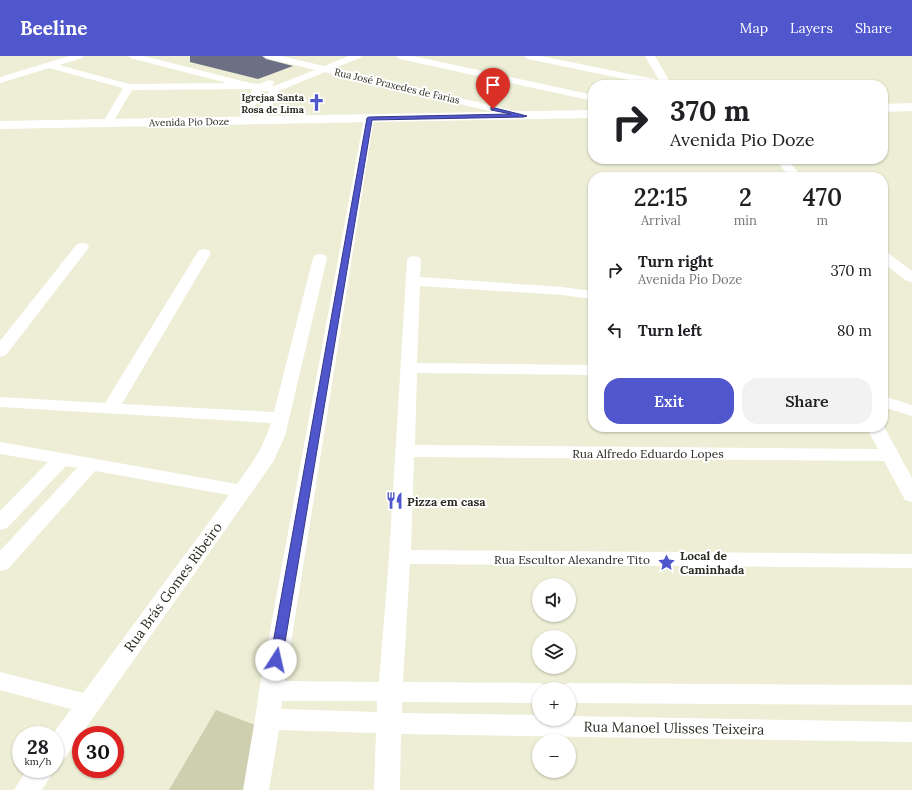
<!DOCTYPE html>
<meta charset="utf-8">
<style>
body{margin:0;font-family:Lora,serif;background:#f2f2f2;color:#202124;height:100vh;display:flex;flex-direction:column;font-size:15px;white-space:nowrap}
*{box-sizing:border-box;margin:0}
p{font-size:13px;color:#757577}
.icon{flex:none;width:22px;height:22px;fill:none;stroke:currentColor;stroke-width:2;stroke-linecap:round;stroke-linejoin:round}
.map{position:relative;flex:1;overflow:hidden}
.drawer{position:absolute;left:588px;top:116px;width:300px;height:260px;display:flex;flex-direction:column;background:#fff;border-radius:16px;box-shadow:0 1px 3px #0004}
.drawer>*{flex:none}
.guide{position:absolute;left:588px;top:24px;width:300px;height:84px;border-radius:16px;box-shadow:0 1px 3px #0004;background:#fff;color:#202124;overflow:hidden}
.buttons{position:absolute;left:532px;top:522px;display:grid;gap:8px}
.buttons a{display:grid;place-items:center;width:44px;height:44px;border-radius:50%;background:#fff;box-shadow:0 1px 3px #0004;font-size:20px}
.speed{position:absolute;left:12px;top:670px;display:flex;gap:8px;font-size:20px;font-weight:700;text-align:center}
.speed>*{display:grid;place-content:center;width:52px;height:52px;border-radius:50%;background:#fff;box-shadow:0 1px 3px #0004;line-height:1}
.speed small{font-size:10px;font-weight:400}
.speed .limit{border:6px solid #d22;background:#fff;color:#111}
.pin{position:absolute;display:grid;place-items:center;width:34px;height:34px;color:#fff;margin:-41px -17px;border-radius:50% 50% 50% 0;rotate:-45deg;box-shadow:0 0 4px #0007}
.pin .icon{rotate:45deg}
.me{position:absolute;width:44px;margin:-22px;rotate:10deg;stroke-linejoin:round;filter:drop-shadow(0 0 3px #0008)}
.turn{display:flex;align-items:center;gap:14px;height:84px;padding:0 16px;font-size:18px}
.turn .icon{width:52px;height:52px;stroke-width:2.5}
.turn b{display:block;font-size:28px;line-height:34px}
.eta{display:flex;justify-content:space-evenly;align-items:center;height:68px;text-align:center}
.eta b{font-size:24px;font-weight:600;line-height:28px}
.cta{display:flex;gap:8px;margin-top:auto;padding:8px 16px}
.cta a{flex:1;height:46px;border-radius:16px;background:#5056cc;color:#fff;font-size:16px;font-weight:600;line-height:46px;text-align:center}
.cta a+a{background:#f2f2f2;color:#202124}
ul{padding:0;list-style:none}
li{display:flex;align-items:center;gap:12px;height:60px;padding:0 16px}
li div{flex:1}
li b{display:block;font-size:15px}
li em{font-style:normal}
header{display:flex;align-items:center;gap:24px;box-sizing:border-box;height:56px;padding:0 20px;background:#5056cc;color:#fff}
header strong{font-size:19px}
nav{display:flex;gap:22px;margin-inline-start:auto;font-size:14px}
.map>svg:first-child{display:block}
.green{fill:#cecfae}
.building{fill:#6b7085}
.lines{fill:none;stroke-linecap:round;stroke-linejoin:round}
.street{fill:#fff;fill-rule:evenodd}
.secondary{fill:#fff;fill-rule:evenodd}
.route{fill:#5056cc;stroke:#343885}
.labels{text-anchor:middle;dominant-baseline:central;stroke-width:4;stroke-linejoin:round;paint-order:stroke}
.far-street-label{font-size:10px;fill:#2c2c23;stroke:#fff}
.far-poi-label{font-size:10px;font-weight:bold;fill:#2c2c23;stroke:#fff;text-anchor:end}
.street-label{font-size:12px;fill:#2c2c23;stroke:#fff}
.poi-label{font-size:12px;font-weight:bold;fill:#2c2c23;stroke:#fff;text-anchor:start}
.near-street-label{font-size:14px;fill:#2c2c23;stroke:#fff}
</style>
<header>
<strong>Beeline</strong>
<nav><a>Map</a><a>Layers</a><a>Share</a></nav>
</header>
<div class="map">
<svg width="912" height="734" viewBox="0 0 912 734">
<rect width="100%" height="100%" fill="#edeed5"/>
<polygon class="green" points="216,654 255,669 244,734 169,734"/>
<polygon class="building" points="190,0 262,0 266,3 293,10 258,23 190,6"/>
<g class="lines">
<g class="street">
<polygon points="69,0 84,0 82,2 59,9 129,28 227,27 130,2 128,0 144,0 250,27 259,28 269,24 273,25 274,27 272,30 274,30 315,14 266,2 264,0 281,0 324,10 349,0 362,0 360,2 334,12 524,57 529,60 524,63 325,16 279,35 265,67 261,68 256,65 269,35 261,35 249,65 244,68 239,65 252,33 132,34 112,68 107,71 102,68 123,32 49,12 0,27 0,21"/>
<polygon points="395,0 413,0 593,39 593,45 400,3"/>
<polygon points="523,0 541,0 659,24 645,0 655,0 672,29 653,29 528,3"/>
<path d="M 369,59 L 374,62 L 285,625 L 379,626 L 389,501 L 407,204 L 409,201 L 414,200 L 419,201 L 421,204 L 420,221 L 561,231 L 593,235 L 593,243 L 561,239 L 420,230 L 417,307 L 593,309 L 593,319 L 417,317 L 415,389 L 878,393 L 866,371 L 883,371 L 883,369 L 912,422 L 912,446 L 905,444 L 884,405 L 414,401 L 411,494 L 912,498 L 912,512 L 410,508 L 403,626 L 539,627 L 548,630 L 549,633 L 539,633 L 539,647 L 402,646 L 402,657 L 539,659 L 539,663 L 569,663 L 569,660 L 912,666 L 912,686 L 401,678 L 400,734 L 374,734 L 376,677 L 279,674 L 269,734 L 243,734 L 255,663 L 259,635 L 364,62 ZM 282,645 L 377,645 L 377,656 L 281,653 Z"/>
<polygon points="775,103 787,103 802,121 790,121"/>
<polygon points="82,187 87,188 89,191 87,194 6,299 0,301 0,285 77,188"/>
<path d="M 204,193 L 209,194 L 211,197 L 122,348 L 274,356 L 313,202 L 315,199 L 320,198 L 325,199 L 327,202 L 285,380 L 273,406 L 64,703 L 55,706 L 55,679 L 52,679 L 71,653 L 0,634 L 0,616 L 83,637 L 229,439 L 95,415 L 8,513 L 0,515 L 0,495 L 77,412 L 66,410 L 7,472 L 0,474 L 0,455 L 48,406 L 0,398 L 0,386 L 237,428 C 252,408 264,390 271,367 L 0,351 L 0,341 L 105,347 L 197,197 L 199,194 Z"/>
<polygon points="883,196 888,197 912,215 912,226 907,225 883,207"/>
<polygon points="883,340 912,349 912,360 883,351"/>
<polygon points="569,627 912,629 912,649 569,647 569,633 559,633 560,630"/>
<polygon points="27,713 55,713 42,734 14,734"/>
</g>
<g class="secondary">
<polygon points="912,47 912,55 883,56 883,48"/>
<polygon points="593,54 593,62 0,73 0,65"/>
</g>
</g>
<polygon class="route" points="491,51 527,60 524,61 372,64 282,604 280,607 276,608 272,607 270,604 367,62 369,61 511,58 491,54"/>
<defs>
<symbol id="church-bare" viewBox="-9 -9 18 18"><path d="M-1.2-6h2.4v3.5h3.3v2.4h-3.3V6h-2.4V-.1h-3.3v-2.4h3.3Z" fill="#5056cc" stroke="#fff" stroke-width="2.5" paint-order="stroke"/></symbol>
<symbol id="restaurant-bare" viewBox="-9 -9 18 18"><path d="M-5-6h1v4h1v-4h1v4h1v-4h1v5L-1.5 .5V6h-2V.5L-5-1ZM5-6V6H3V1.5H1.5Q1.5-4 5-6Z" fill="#5056cc" stroke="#fff" stroke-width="2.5" paint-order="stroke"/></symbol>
<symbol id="sight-bare" viewBox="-9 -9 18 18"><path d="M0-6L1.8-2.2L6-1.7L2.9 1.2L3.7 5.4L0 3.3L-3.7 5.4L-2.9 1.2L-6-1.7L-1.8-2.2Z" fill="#5056cc" stroke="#fff" stroke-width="2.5" paint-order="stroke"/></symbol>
</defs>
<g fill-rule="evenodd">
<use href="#church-bare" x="304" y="34" width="25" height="25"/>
<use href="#restaurant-bare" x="382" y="432" width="25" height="25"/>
<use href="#sight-bare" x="654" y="494" width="25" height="25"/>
</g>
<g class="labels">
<g class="far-street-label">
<text transform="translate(397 30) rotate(13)">Rua José Praxedes de Farias</text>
<text transform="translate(189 66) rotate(-1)">Avenida Pio Doze</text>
</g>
<g class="far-poi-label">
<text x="304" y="41">Igrejaa Santa<tspan x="304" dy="12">Rosa de Lima</tspan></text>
</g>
<g class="street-label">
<text x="648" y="397">Rua Alfredo Eduardo Lopes</text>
<text x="572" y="503">Rua Escultor Alexandre Tito</text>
</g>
<g class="poi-label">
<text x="407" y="445">Pizza em casa</text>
<text x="680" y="499">Local de<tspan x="680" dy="14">Caminhada</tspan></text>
</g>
<g class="near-street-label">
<text transform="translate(173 531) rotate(-54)">Rua Brás Gomes Ribeiro</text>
<text transform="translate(674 672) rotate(1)">Rua Manoel Ulisses Teixeira</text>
</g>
</g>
</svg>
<div class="buttons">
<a><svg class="icon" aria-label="sound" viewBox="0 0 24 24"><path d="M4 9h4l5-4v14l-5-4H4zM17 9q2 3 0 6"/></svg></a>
<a><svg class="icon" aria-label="layers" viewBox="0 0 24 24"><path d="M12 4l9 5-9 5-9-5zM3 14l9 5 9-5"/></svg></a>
<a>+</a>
<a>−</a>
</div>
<div class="speed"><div>28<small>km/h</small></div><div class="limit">30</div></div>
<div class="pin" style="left:493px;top:53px;background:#d93025"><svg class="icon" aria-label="arrive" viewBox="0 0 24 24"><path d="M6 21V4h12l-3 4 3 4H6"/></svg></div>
<svg class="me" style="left:276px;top:604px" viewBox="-20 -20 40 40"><circle r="19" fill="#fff"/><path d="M0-13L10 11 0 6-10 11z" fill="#5056cc"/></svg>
<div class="guide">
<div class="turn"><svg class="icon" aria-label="right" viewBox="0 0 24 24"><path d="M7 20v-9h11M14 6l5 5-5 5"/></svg><div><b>370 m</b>Avenida Pio Doze</div></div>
</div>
<section class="drawer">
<div class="eta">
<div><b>22:15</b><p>Arrival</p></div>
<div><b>2</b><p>min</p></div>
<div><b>470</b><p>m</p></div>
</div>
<ul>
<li><svg class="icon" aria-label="right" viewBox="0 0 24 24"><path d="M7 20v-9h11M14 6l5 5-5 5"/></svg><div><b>Turn right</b><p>Avenida Pio Doze</p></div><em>370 m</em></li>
<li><svg class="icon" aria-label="left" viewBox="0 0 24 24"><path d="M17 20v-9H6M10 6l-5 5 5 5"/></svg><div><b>Turn left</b></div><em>80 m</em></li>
</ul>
<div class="cta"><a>Exit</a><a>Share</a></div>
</section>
</div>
